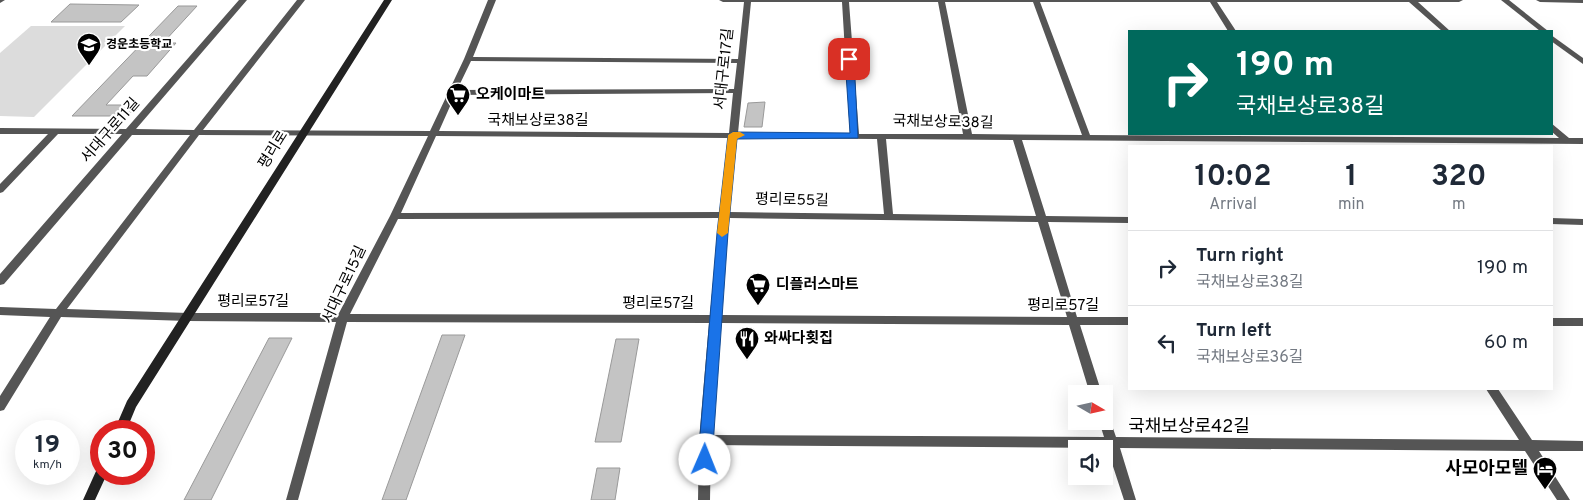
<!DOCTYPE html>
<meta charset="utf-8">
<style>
body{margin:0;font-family:Overpass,"Noto Sans KR",sans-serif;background:#f6f6f7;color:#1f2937;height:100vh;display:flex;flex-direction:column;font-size:19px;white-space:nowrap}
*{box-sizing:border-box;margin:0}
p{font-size:16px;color:#747a83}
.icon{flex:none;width:28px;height:28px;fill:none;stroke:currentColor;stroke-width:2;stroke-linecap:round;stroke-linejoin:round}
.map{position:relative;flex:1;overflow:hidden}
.panel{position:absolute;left:1128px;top:145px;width:425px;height:245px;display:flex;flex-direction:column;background:#fff;border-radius:0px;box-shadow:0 5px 20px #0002}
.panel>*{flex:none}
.top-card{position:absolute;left:1128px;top:30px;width:425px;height:105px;border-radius:0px;box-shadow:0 5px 20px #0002;background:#00695c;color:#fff;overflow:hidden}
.needle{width:32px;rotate:99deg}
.fabs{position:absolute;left:1068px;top:385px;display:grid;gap:10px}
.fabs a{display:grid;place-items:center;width:45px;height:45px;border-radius:0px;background:#fff;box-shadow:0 5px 20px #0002;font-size:25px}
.speed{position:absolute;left:15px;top:420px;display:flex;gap:10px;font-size:25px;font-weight:700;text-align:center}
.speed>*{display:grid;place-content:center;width:65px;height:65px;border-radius:50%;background:#fff;box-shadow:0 5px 20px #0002;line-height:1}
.speed small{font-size:12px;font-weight:400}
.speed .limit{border:8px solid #d22;background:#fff;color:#111}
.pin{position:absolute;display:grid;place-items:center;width:42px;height:42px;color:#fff;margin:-21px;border-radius:10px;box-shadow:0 2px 8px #0006}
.me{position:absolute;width:55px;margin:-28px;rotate:1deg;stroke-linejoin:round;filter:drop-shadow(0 0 4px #0008)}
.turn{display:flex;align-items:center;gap:18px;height:105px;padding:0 25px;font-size:22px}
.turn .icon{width:65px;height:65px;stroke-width:2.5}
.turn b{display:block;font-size:35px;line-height:42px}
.eta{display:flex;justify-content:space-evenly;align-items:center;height:85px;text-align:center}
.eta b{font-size:30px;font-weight:700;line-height:35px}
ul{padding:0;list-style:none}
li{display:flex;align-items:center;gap:15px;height:75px;padding:0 25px;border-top:1px solid #e0e1e3}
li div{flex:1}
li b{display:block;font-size:19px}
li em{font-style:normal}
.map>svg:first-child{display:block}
.green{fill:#dcdcdc}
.building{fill:#c4c4c4;stroke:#999}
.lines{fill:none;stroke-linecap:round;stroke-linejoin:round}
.street{fill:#555;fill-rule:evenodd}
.secondary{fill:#222;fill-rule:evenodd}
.route{fill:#1a73e8;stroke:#114b97}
.slow{fill:#f59e0b}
.labels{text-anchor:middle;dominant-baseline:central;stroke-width:4.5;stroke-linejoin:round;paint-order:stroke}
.far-poi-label{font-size:12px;font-weight:bold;fill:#000;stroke:#fff;text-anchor:start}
.street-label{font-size:15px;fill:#000;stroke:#fff}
.poi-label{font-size:15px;font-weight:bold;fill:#000;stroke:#fff;text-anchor:start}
.near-street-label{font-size:18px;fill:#000;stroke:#fff}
.near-poi-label{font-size:18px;font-weight:bold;fill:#000;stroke:#fff;text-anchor:end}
</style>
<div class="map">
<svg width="1583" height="500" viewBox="0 0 1583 500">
<rect width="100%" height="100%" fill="#fff"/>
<polygon class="green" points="31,26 125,26 34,117 0,116 0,53"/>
<g class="building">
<polygon points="70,4 139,5 121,22 51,22"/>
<polygon points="178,6 197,6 163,43 176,43 147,76 133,76 106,105 138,105 128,116 72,116"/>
<polygon points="765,102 762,127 744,127 748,103"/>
<polygon points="442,335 465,335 406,500 382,500"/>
<polygon points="269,338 292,338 211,500 184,500"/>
<polygon points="616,339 639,339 621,442 595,442"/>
<polygon points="597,468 620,468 615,500 591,500"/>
</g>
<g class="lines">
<g class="street">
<polygon points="0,0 5,0 0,3"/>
<path d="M 239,0 L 247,0 L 136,129 L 194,130 L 297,0 L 305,0 L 203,130 L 430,131 L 464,59 L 488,0 L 496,0 L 473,57 L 738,59 L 744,2 L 723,2 L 719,0 L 1463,0 L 1459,2 L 1418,2 L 1450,31 L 1442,31 L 1409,2 L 1217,2 L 1236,31 L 1228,31 L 1210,2 L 1040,2 L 1090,135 L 1559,138 L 1551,131 L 1551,123 L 1569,138 L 1583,138 L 1583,144 L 1022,140 L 1046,216 L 1129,217 L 1129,223 L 1048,222 L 1077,317 L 1129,317 L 1129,325 L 1080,325 L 1102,394 L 1090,394 L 1069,325 L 720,323 L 711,435 L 1104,437 L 1099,421 L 1104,421 L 1104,413 L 1108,414 L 1116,437 L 1519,440 L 1486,389 L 1498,389 L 1532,440 L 1583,441 L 1583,451 L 1539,451 L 1570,500 L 1557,500 L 1525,451 L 1120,448 L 1136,500 L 1124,500 L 1107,448 L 711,445 L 710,500 L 698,500 L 699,440 L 709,323 L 347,322 L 298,500 L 286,500 L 336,322 L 188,321 L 61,317 L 4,410 L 0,411 L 0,396 L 50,317 L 0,315 L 0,307 L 56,309 L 190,135 L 132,135 L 4,284 L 0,285 L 0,274 L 122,134 L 58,134 L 3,192 L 0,193 L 0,184 L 48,134 L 0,134 L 0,128 L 126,129 ZM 751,2 L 842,2 L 850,134 L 738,133 ZM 849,2 L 938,2 L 963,134 L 859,134 ZM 945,2 L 1033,2 L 1082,135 L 972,134 ZM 471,61 L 737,63 L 734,89 L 457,90 ZM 733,93 L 729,133 L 439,131 L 455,95 ZM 199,135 L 428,136 L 390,216 L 339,313 L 188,313 L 67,309 ZM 436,136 L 728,138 L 720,212 L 401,213 ZM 737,138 L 877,139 L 884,214 L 729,212 ZM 886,139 L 1013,140 L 1036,216 L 893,214 ZM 719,218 L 710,315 L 350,314 L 398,219 ZM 729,218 L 1038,222 L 1067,317 L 721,315 Z"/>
<polygon points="1501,0 1509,0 1548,31 1540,31"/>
<polygon points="1536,0 1583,0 1583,3 1540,2"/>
<polygon points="1551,35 1583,58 1583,64 1551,41"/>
<polygon points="1551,218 1583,219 1583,225 1551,224"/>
<rect x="1551" y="318" width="32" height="8"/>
</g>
<g class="secondary">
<polygon points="384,0 392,0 136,407 126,431 114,431 127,401"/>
<polygon points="101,467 101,474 107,474 95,500 83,500 97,469"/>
</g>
</g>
<polygon class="route" points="849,56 854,59 858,138 737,139 728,233 712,460 710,464 705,466 700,464 698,460 717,233 728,135 733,132 850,133 845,59"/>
<polygon class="slow" points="740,132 745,135 737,139 728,233 722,237 717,233 728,135 733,132"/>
<defs>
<symbol id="school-pin" viewBox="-11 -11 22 30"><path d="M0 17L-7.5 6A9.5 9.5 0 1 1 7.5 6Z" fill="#000" stroke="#fff"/><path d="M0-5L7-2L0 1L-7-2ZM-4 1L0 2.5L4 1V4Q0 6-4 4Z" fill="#fff"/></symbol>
<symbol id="supermarket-pin" viewBox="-11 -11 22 30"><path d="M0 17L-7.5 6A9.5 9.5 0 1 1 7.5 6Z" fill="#000" stroke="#fff"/><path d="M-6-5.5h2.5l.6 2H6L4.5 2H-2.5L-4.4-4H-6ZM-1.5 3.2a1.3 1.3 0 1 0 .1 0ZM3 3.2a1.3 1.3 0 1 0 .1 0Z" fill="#fff"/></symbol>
<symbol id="restaurant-pin" viewBox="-11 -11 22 30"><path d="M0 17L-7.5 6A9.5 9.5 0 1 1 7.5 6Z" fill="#000" stroke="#fff"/><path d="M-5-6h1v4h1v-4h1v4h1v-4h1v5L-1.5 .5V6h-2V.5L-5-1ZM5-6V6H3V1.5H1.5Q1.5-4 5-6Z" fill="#fff"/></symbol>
<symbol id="hotel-pin" viewBox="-11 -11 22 30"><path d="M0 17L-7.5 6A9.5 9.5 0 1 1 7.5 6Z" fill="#000" stroke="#fff"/><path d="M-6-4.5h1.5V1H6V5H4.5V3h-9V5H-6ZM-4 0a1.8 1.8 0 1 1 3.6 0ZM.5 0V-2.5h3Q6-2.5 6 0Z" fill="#fff"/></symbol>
</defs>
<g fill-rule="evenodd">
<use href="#school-pin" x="75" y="31" width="28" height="38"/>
<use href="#supermarket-pin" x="444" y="81" width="28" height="38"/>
<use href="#supermarket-pin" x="744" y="271" width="28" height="38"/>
<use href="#restaurant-pin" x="733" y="325" width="28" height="38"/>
<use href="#hotel-pin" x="1531" y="455" width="28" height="38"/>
</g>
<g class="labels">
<g class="far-poi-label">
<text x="106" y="45">경운초등학교</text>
</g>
<g class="street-label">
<text transform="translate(725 69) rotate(-84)">서대구로17길</text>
<text x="538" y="121">국채보상로38길</text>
<text transform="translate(943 123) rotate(1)">국채보상로38길</text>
<text transform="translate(111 131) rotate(-49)">서대구로11길</text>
<text transform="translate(274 150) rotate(-58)">평리로</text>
<text transform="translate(792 201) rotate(1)">평리로55길</text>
<text transform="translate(345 285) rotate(-65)">서대구로15길</text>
<text x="253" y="302">평리로57길</text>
<text x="658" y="304">평리로57길</text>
<text x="1063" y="306">평리로57길</text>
</g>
<g class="poi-label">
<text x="476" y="95">오케이마트</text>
<text x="776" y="285">디플러스마트</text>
<text x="764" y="339">와싸다횟집</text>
</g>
<g class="near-street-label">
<text x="1189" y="427">국채보상로42길</text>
</g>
<g class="near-poi-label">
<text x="1528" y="469">사모아모텔</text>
</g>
</g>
</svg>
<div class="fabs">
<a><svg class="needle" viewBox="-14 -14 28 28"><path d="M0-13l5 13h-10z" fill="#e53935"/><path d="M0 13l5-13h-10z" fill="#747a83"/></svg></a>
<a><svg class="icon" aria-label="sound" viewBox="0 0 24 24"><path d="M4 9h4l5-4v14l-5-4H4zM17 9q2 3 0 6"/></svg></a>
</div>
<div class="speed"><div>19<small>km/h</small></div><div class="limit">30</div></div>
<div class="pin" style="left:849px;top:59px;background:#d93025"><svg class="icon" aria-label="arrive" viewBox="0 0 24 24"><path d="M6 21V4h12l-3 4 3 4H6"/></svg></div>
<svg class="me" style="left:705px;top:460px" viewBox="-20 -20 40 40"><circle r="19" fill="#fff"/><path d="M0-13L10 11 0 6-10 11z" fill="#1a73e8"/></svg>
<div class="top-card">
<div class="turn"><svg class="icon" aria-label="right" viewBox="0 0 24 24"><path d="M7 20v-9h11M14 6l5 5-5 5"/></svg><div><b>190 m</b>국채보상로38길</div></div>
</div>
<section class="panel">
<div class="eta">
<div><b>10:02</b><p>Arrival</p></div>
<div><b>1</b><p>min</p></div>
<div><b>320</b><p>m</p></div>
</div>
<ul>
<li><svg class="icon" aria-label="right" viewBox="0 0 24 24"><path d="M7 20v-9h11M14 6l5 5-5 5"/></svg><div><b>Turn right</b><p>국채보상로38길</p></div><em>190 m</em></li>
<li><svg class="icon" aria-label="left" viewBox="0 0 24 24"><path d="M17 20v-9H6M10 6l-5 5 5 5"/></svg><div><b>Turn left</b><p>국채보상로36길</p></div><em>60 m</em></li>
</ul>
</section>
</div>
